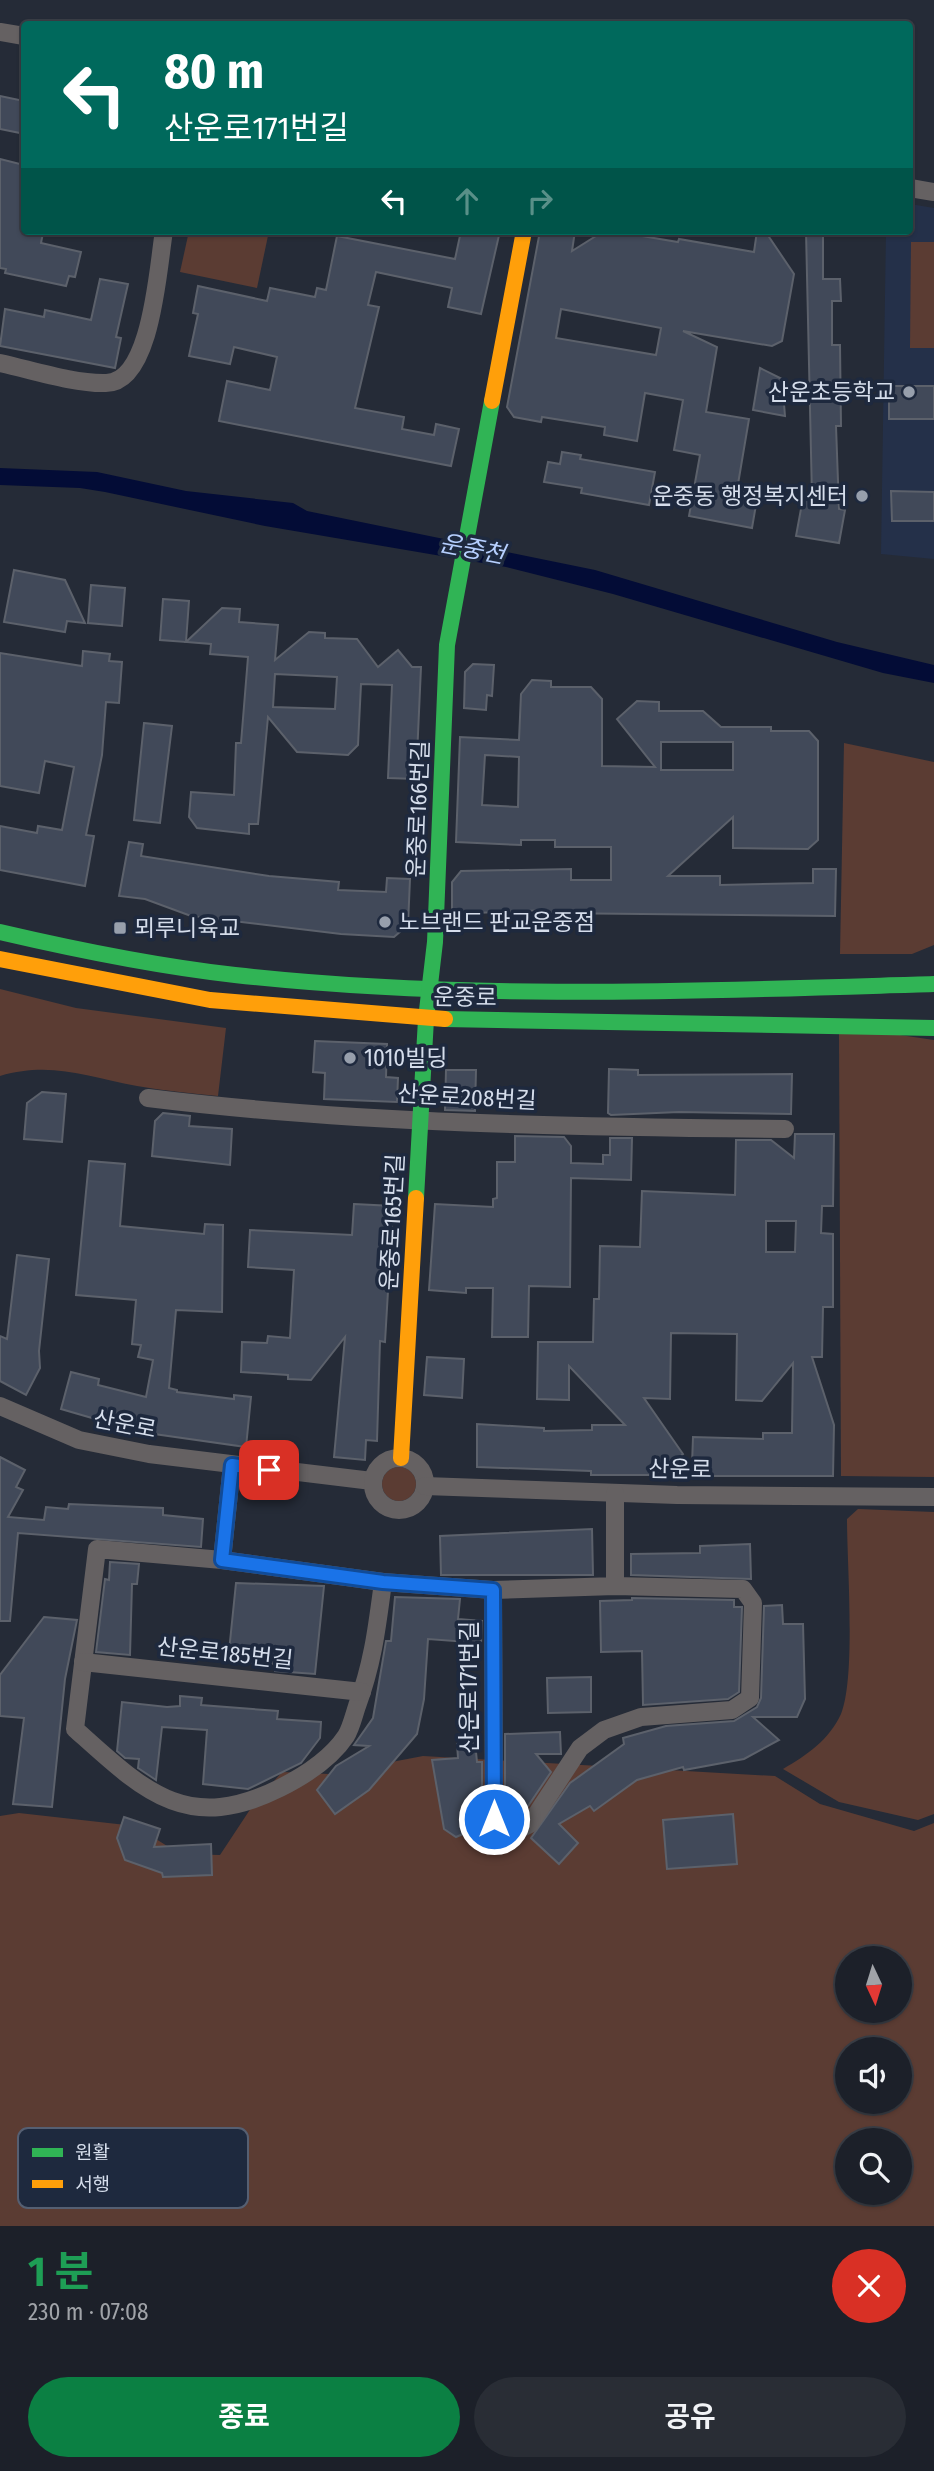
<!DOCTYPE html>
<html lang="ko">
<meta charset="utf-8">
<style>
body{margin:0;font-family:"Fira Sans Condensed","Noto Sans KR",sans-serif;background:#292d35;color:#f1f3f6;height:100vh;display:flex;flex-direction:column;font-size:26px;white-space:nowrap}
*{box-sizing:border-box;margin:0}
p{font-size:23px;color:#a0a3a8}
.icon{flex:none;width:38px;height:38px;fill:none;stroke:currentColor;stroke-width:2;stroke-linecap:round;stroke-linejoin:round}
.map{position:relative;height:2226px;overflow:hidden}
.details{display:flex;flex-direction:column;background:#1c2029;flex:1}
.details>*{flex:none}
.top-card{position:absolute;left:21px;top:21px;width:892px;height:214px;border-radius:7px;box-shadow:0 2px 5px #0004,0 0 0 2px #3a3e46;background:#00695c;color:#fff;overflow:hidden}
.needle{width:46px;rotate:176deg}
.tools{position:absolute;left:835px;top:1946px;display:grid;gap:14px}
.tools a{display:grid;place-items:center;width:77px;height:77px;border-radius:50%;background:#1c2029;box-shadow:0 2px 5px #0004,0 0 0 2px #3a3e46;font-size:35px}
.pin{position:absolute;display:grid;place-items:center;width:60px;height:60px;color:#fff;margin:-30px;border-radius:14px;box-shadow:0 4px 10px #0006}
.me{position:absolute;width:77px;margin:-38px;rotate:0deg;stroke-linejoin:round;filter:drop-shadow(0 0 5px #0008)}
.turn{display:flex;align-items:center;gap:24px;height:147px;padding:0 28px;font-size:32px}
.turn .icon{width:91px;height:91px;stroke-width:2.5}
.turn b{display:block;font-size:49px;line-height:60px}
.lanes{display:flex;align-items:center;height:66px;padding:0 28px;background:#0003;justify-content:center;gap:35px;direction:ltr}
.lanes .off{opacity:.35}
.round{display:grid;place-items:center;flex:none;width:74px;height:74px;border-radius:37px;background:#292d35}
.headline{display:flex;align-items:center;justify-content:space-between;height:119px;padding:0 28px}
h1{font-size:42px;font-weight:700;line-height:52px;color:#1e9e55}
.action{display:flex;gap:14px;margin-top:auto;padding:14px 28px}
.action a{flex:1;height:80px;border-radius:42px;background:#0b8043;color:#fff;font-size:28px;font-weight:700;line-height:80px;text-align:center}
.action a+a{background:#292d35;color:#f1f3f6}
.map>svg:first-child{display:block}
.built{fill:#243049}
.green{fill:#5b3c33;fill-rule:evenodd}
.water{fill:#030c36}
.building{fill:#414959;stroke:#5c616b;stroke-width:2;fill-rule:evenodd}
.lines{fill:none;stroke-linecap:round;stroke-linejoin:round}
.street{stroke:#656162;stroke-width:18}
.fast{stroke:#30b455;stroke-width:16}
.slow{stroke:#ff9f0a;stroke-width:16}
.route-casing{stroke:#114b97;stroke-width:18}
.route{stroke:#1a73e8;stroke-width:12}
.poi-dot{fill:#979fac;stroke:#1e293e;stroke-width:2.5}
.labels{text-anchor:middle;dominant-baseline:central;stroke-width:7;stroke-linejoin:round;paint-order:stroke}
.poi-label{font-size:23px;fill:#d5ddeb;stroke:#1e293e;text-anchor:start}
.street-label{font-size:23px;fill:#d5ddeb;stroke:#1e293e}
.water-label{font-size:24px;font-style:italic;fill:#b6cffe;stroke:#1e293e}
.key{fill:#1e293e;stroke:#555f72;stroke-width:2}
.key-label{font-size:19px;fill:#d5ddeb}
</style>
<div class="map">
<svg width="934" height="2226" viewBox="0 0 934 2226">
<rect width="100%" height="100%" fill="#252b37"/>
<polygon class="built" points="910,204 934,208 934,559 881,554 886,231 910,231"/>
<g class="green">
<polygon points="189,231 269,231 257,288 180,272"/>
<polygon points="911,242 934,242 934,348 910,348"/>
<polygon points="844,743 934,762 934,945 912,954 840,954"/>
<path d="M 0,989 L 76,1008 L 226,1028 L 218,1096 C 191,1093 164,1091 137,1086 C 87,1077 52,1061 0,1076 Z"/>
<polygon points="839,1033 893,1034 934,1040 934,1477 841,1476"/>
<circle cx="399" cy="1484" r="17"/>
<path d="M 858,1509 L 934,1512 L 934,1814 L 918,1820 L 839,1802 L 783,1769 C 807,1755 829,1740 841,1714 C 856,1677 847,1564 847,1519 Z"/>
<path d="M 423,1756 L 775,1776 L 820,1804 L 914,1831 L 934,1823 L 934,2226 L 0,2226 L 0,1816 L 19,1813 L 135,1826 L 180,1854 L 220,1855 L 253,1805 L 282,1772 L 329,1774 ZM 847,1958 L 900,1958 L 900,2011 L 847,2011 ZM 847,2049 L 900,2049 L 900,2102 L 847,2102 ZM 847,2140 L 900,2140 L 900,2193 L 847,2193 Z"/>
</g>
<polygon class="water" points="0,468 97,472 186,491 293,503 307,511 595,570 837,642 934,665 934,683 883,673 613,594 506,567 265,526 105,492 80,488 0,485"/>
<g class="building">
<polygon points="0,96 24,101 20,133 0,129"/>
<polygon points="0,159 24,165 24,231 43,233 41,243 81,252 75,277 69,276 66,286 5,273 6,269 0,268"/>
<polygon points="461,231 500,231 481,314 448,307 452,288 376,272 368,305 379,307 355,408 404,417 402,429 434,435 436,424 459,429 451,466 219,421 227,381 270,390 277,357 234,347 230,364 189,356 198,314 193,313 198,286 267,301 270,288 315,297 317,288 326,290 337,236 455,259"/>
<path d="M 540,231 L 575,231 L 572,251 L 604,231 L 631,231 L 630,234 L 678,242 L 679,239 L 754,252 L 757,231 L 765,231 L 794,274 L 782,341 L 772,346 L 683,331 L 717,347 L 706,412 L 749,419 L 737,490 L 758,493 L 752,528 L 689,516 L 700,455 L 674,450 L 683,400 L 645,393 L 637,441 L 604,435 L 605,427 L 542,417 L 541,422 L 514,417 L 507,407 ZM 561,309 L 661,328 L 656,355 L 556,338 Z"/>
<polygon points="806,231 823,231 823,279 840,279 841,301 832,301 832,345 840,345 841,426 836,426 839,509 845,510 839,543 796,536 803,498 812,497"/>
<polygon points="100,279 128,284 116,337 121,338 115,368 0,346 5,309 44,317 45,310 91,320"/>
<polygon points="760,368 782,379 785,416 753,410"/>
<rect x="889" y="386" width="45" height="33"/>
<polygon points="562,452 581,455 580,459 655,472 649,505 581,493 582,488 544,482 548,462 560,464"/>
<polygon points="891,491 934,492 934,521 892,521"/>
<polygon points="14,570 65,580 85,623 67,621 65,632 4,622"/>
<polygon points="91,585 125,588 122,626 88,623"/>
<polygon points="163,599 189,601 186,642 160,640"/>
<path d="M 222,608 L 240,609 L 239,622 L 278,625 L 275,660 L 309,632 L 325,633 L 325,638 L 357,639 L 378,667 L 398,650 L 412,667 L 421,667 L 416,779 L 388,778 L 392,685 L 361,684 L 358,745 L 348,755 L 297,752 L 268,717 L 258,824 L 249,824 L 249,834 L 197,828 L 189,817 L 191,792 L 234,795 L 236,743 L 241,743 L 248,657 L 210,654 L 211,644 L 186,642 ZM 275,674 L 337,677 L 335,709 L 273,707 Z"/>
<polygon points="83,651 110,654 109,661 122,662 119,703 106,702 102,755 86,835 94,836 85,886 0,870 0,826 37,833 38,826 62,830 74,767 45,761 39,793 0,786 0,653 82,666"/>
<polygon points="473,664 494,665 492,696 487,695 486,710 464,708 465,672"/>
<path d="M 532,680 L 551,681 L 551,687 L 591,687 L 602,699 L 602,766 L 655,767 L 617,719 L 637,701 L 659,702 L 659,711 L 703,711 L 721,727 L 771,727 L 771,731 L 809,731 L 818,741 L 818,840 L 808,849 L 733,848 L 733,817 L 668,876 L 720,876 L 720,885 L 813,883 L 813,869 L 836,869 L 835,916 L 547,913 L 547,910 L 452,914 L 452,882 L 461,871 L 571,869 L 571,880 L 611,880 L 611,847 L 555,847 L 555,840 L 521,840 L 521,845 L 456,842 L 460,737 L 519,740 L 521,694 ZM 661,742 L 733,742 L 733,770 L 661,770 ZM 485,755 L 519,757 L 518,807 L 482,805 Z"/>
<polygon points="144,723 172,726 160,823 134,820"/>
<polygon points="129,842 143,844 141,856 269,876 339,882 338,890 386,892 387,878 410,879 408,925 394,937 341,934 191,916 145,899 119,896"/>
<polygon points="315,1041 387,1044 386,1077 398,1078 397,1102 324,1099 325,1073 313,1072"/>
<polygon points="609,1069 638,1070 638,1075 792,1074 791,1114 679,1112 611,1115 608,1113"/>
<polygon points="446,1070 476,1070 475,1111 445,1110"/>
<polygon points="42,1092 66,1094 62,1142 24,1139 27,1103"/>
<polygon points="163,1113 190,1116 189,1126 232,1129 230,1165 152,1156 155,1121"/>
<path d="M 795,1134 L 834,1134 L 833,1206 L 822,1206 L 821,1233 L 833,1234 L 833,1307 L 823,1307 L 822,1357 L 812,1357 L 834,1425 L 833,1476 L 701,1476 L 692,1465 L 693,1437 L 763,1439 L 763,1433 L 792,1433 L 793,1363 L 762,1401 L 736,1400 L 737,1334 L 671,1333 L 670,1399 L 644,1398 L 683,1454 L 660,1475 L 591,1475 L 591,1471 L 477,1467 L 477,1424 L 544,1428 L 544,1431 L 592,1430 L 592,1425 L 625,1425 L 569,1366 L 569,1400 L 537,1399 L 538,1342 L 593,1342 L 594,1299 L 599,1299 L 600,1246 L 640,1247 L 642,1191 L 735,1195 L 736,1140 L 771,1140 L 794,1158 ZM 766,1221 L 796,1221 L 795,1252 L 766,1252 Z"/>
<polygon points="515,1136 564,1137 571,1146 571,1163 603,1164 603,1155 610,1155 610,1138 632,1138 631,1180 571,1178 570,1287 529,1286 528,1337 492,1337 493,1288 466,1288 466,1293 429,1290 435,1204 493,1207 493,1199 497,1198 497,1162 515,1162"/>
<polygon points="89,1161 125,1164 120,1226 204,1234 205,1224 223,1225 222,1312 176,1310 169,1388 177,1390 177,1392 234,1399 234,1395 251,1397 246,1447 140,1432 61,1409 71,1372 99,1379 98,1385 146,1397 153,1360 138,1357 141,1345 132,1344 136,1300 76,1295"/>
<polygon points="354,1204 393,1206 385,1342 380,1341 377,1441 366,1440 365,1460 334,1457 345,1337 311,1380 288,1379 288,1375 241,1372 242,1342 267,1343 268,1336 290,1338 294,1270 248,1267 250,1230 352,1235"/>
<polygon points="17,1255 49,1259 39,1351 40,1368 26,1395 0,1381 0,1336 7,1339"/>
<polygon points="427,1357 464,1359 462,1398 424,1395"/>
<polygon points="0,1457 25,1470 16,1487 23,1490 8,1517 44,1520 46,1507 68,1509 69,1504 163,1508 163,1515 203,1519 201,1547 18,1533 10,1621 0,1621"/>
<polygon points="592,1529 593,1575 441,1575 440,1536"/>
<polygon points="750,1544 751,1579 631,1575 631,1554 700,1553 700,1546"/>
<polygon points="110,1562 139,1564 137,1584 132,1584 130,1655 96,1652 105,1579 109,1580"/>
<polygon points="236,1583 324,1586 315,1674 275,1671 275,1664 228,1661"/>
<polygon points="395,1597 460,1599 458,1619 482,1621 481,1643 428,1639 424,1699 417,1734 369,1790 335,1814 317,1790 336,1766 369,1746 354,1745 373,1718 386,1641 391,1641"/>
<polygon points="632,1598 734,1600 734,1607 742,1607 739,1692 728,1699 643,1705 642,1651 601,1652 600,1601 632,1600"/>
<polygon points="782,1605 783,1624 803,1624 805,1699 797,1717 753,1717 779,1740 744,1759 684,1770 683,1767 637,1780 594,1811 590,1806 559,1824 578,1843 559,1864 531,1838 570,1783 624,1744 623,1738 666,1726 734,1721 757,1707 761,1698 764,1606"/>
<polygon points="44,1617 77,1620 65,1679 52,1807 13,1804 24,1718 0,1716 0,1675"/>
<polygon points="591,1677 591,1712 548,1713 547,1678"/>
<polygon points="180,1696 202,1698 201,1705 278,1711 277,1719 321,1722 320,1738 301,1763 248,1789 203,1784 207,1730 162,1727 156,1780 138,1768 139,1759 125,1758 117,1751 122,1702 167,1707 180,1706"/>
<polygon points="560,1732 561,1754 536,1754 551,1772 522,1815 505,1811 505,1734"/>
<polygon points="475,1742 477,1762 482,1762 482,1790 481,1788 484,1825 456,1837 444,1829 432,1760 458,1758 457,1744"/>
<polygon points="733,1814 737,1864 667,1869 663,1820"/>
<polygon points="124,1817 160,1829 154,1847 211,1844 212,1875 163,1877 162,1873 125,1860 117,1838"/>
</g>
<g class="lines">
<g class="street">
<polyline points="0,32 24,36"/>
<polyline points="910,188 934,192"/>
<path d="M 0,363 C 32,370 75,384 106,383 C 152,383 158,266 164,231"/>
<path d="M 148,1098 C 359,1124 573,1127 785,1129"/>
<polyline points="0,1406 79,1440 149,1454 372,1481"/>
<circle cx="399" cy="1484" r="26"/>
<polyline points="425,1486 677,1495 934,1497"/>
<path d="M 222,1560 L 383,1582 C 377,1627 373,1663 357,1706 C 354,1715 351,1728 346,1736 C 330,1760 304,1776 280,1788 C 186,1835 143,1790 75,1729 L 97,1549 L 222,1560 L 232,1465"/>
<polyline points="383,1582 493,1590"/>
<polyline points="615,1586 493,1590 494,1819 520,1829 530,1824 580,1748 604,1730 641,1717 732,1710 750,1698 753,1603 743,1589 615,1586 615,1493"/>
<polyline points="83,1662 362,1692"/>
</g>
<g class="fast">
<path d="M 0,932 C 77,950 156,966 235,975 C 467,1001 701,991 934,984"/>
<polyline points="445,1019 934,1028"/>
<polyline points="416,1198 426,1019 435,942 447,645 492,401"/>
</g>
<g class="slow">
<polyline points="492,401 524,231"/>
<polyline points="0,959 210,1000 445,1019"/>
<polyline points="401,1458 416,1198"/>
</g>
</g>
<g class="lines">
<defs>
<polyline id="route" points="269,1470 232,1465 222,1560 383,1582 493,1590 494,1819"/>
</defs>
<use href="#route" class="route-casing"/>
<use href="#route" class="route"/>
</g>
<g class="poi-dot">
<circle cx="909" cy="392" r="7"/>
<circle cx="862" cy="496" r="7"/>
<circle cx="385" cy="922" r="7"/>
<rect x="113" y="921" width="14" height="14" rx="3.5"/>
<circle cx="350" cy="1058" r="7"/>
</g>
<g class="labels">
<g class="poi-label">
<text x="895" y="392" text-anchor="end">산운초등학교</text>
<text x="848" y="496" text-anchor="end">운중동 행정복지센터</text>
<text x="399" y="922">노브랜드 판교운중점</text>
<text x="134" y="928">뫼루니육교</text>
<text x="364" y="1058">1010빌딩</text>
</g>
<g class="street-label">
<text transform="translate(418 809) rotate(-88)">운중로166번길</text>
<text transform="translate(465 997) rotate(1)">운중로</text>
<text transform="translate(467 1097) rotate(3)">산운로208번길</text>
<text transform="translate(392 1222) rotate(-87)">운중로165번길</text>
<text transform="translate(125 1424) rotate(11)">산운로</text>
<text transform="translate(680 1469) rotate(1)">산운로</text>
<text transform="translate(225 1653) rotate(6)">산운로185번길</text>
<text transform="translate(469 1687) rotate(-90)">산운로171번길</text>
</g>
<g class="water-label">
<text transform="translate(472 549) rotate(11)">운중천</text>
</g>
</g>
<rect x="18" y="2128" width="230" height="80" rx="10" class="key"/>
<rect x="32" y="2148" width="31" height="9" fill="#30b455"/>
<rect x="32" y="2180" width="31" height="8" fill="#ff9f0a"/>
<g class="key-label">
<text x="75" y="2159">원활</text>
<text x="75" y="2191">서행</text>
</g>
</svg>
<div class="tools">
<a><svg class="needle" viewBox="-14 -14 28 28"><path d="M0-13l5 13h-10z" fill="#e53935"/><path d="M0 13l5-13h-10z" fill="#a0a3a8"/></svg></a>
<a><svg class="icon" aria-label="sound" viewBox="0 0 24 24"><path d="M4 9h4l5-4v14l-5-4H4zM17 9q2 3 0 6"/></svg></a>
<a><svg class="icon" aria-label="search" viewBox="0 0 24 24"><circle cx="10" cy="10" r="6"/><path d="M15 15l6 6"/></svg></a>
</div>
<div class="pin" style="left:269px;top:1470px;background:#d93025"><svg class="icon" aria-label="arrive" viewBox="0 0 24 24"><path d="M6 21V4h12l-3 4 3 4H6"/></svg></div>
<svg class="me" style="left:494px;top:1819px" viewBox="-20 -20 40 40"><circle r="17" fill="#1a73e8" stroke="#fff" stroke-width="3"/><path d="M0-11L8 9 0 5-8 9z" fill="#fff"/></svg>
<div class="top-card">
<div class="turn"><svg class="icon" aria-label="left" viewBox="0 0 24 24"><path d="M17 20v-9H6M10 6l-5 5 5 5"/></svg><div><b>80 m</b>산운로171번길</div></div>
<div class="lanes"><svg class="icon" aria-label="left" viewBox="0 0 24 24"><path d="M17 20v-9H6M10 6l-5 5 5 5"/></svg><svg class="icon off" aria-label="ahead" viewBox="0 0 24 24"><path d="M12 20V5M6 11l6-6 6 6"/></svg><svg class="icon off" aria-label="right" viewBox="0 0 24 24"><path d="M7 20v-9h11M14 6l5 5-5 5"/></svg></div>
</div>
</div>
<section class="details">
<div class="headline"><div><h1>1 분</h1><p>230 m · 07:08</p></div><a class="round" style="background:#d93025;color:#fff"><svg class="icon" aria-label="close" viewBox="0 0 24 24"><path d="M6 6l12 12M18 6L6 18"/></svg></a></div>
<div class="action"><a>종료</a><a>공유</a></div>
</section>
